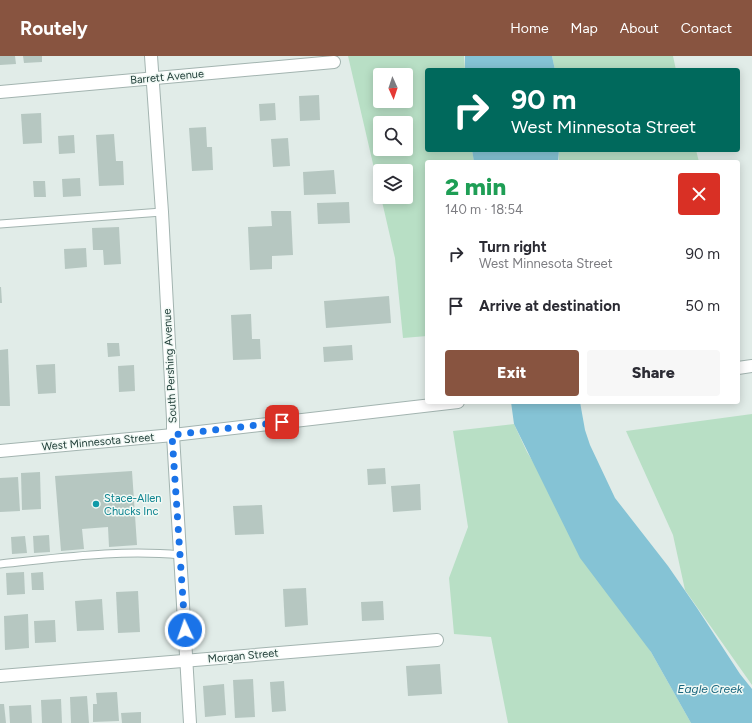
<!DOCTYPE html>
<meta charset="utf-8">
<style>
body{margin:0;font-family:Figtree,sans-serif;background:#f7f7f7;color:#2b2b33;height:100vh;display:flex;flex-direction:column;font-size:15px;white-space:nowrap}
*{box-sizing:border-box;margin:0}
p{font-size:13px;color:#7c7c81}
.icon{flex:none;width:22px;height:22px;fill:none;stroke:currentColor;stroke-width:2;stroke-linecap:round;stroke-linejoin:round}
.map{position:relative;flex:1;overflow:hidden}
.side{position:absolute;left:425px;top:104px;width:315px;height:244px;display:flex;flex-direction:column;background:#fff;border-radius:4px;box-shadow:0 2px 10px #0003}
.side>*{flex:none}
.guide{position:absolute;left:425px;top:12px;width:315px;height:84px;border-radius:4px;box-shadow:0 2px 10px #0003;background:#00695c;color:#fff;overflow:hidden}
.needle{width:26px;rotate:177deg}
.tools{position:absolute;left:373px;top:12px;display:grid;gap:8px}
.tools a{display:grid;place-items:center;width:40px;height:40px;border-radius:4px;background:#fff;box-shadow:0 2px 10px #0003;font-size:20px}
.pin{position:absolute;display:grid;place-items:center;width:34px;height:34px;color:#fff;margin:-17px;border-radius:8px;box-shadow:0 2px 6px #0006}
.me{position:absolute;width:44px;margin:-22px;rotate:357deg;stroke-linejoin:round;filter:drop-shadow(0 0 3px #0008)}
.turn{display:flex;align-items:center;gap:14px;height:84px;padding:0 20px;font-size:18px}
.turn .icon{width:52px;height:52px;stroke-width:2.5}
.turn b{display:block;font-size:28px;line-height:34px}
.round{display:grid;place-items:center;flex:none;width:42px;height:42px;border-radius:4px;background:#f7f7f7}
.summary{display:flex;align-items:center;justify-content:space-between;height:68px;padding:0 20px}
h1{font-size:24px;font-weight:800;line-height:30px;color:#1e9e55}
.cta{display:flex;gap:8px;margin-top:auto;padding:8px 20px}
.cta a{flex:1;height:46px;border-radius:4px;background:#885440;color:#fff;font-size:16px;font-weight:800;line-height:46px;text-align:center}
.cta a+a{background:#f7f7f7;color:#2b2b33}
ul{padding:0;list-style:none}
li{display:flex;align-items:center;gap:12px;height:52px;padding:0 20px}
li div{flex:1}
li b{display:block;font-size:15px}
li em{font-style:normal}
header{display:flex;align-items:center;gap:24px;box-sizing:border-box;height:56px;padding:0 20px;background:#885440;color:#fff}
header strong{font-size:19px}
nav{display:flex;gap:22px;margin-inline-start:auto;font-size:14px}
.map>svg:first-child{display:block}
.green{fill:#b8dfc5;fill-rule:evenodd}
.water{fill:#85c3d5}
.building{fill:#b6c7c1}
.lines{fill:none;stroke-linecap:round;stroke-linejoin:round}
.service-casing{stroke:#a3b4b0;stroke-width:9}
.minor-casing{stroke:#a3b4b0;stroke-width:14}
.tertiary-casing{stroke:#a3b4b0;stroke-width:14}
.service{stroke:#fff;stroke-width:7}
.minor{stroke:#fff;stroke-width:12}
.tertiary{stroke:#fff;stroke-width:12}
.route{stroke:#1a73e8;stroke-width:7;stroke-dasharray:0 12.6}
.culture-dot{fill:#0f9aa8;stroke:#f1f9f5;stroke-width:1.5}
.labels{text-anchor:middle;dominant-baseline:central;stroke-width:3;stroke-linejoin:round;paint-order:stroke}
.street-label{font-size:11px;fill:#203e38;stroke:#f1f9f5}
.culture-label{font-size:11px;fill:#0d838f;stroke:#f1f9f5;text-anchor:start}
.water-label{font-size:12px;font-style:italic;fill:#17657d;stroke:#f1f9f5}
</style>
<header>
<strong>Routely</strong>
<nav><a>Home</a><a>Map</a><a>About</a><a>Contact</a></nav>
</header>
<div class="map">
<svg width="752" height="667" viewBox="0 0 752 667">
<rect width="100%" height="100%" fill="#e1ece8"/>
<g class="green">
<path d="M 348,0 L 464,0 L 465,14 L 427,14 L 427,94 L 472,94 L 474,106 L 427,106 L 427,280 L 403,282 L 395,202 L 381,141 L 406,141 L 406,115 L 380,115 L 380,138 ZM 380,19 L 406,19 L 406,45 L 380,45 ZM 380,67 L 406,67 L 406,93 L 380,93 Z"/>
<polygon points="552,0 673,0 676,14 555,14"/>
<polygon points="559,94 696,94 699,106 559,106"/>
<polygon points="752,358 752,629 685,534 673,479 626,375"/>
<polygon points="514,368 527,396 651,596 691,667 508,667 491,581 454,578 449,522 468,471 453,375"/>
</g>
<g class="water">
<polygon points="465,0 552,0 555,14 465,14"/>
<polygon points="472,94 559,94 558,106 474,106"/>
<polygon points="511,346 580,346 585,374 590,389 615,442 668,510 697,552 740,618 752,633 752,667 691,667 651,596 580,502 514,368"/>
</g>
<g class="building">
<polygon points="0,0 15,0 16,8 0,9"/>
<polygon points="23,0 42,0 42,6 24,7"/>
<polygon points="319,39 320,64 300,65 299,40"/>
<polygon points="275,47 276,64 260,65 259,48"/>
<polygon points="41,57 42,87 23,88 21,58"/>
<polygon points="206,71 207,91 212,91 213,114 192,115 189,72"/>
<polygon points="114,78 116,105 123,105 124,129 99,130 96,79"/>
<polygon points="74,79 75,97 59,98 58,80"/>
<polygon points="288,82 290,110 273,111 271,83"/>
<polygon points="334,114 336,138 304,139 303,116"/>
<polygon points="80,122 81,140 63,141 62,123"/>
<polygon points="33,125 45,125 46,141 34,141"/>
<polygon points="349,146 350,167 318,168 317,147"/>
<polygon points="271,155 291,155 293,199 272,200 272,213 250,214 248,171 272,170"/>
<polygon points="119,171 121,208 104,209 103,194 93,194 92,172"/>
<polygon points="86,192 87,211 65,213 64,193"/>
<polygon points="0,231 1,231 2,247 0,247"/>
<polygon points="389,240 391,267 326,272 324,245"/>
<polygon points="251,258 252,283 260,283 261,303 233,304 231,259"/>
<polygon points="107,287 119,287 120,300 108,301"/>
<polygon points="352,289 353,304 324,306 323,291"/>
<polygon points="8,293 10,350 0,350 0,294"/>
<polygon points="55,308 56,337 38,338 36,309"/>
<polygon points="134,309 135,335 119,336 118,310"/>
<polygon points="385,412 386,428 368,429 367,413"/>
<polygon points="132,415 137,489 109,491 108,471 82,473 84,493 61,495 55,420"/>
<polygon points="40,416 41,453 22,454 21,417"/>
<polygon points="18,421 20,455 0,456 0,422"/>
<polygon points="420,428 421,454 393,456 391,430"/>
<polygon points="262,449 264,478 235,479 233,450"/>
<polygon points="49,479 50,496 34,497 33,480"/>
<polygon points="25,480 27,497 12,498 11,481"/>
<polygon points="24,516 25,538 7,539 6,517"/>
<polygon points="43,516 44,534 32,534 31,517"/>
<polygon points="306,532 308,569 285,571 283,533"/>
<polygon points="138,535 140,576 118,577 116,536"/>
<polygon points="102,543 104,574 77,575 75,545"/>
<polygon points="383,545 384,564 362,565 361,546"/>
<polygon points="28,558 29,592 5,594 4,560"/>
<polygon points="55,564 56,586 35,587 34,565"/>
<polygon points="440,608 442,638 408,640 406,610"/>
<polygon points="253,623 255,661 235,662 233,624"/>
<polygon points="284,625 286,655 272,656 270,626"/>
<polygon points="224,628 226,659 205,661 203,630"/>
<polygon points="117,636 119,665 93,666 93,648 97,648 96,637"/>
<polygon points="87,640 89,667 71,667 70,641"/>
<polygon points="61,643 62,667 42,667 41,644"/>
<polygon points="0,648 4,648 6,667 0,667"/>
<polygon points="31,649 32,667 10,667 9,650"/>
<polygon points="141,656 141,667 122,667 121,657"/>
</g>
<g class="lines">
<defs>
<g id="service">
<polyline points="0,168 162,156"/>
<path d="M 0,508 C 60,502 120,493 180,499"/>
</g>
<g id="minor">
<polyline points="151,0 162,156 173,363 173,379 190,667"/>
<polyline points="0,36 334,6"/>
<polyline points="0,620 437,584"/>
</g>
<g id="tertiary">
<polyline points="738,312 752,310"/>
<polyline points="0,395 173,379 458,346"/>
</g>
</defs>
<use href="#service" class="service-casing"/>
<use href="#minor" class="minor-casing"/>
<use href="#tertiary" class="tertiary-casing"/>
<use href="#service" class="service"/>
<use href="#minor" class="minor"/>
<use href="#tertiary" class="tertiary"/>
</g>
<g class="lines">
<polyline class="route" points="185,574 172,379 282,366"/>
</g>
<circle class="culture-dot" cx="96" cy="448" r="4"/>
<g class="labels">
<g class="street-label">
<text transform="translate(167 21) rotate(-5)">Barrett Avenue</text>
<text transform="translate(170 310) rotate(-93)">South Pershing Avenue</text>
<text transform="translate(98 386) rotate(-5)">West Minnesota Street</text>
<text transform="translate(243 600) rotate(-5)">Morgan Street</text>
</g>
<g class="culture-label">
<text x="104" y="442">Stace-Allen<tspan x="104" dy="13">Chucks Inc</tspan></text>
</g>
<g class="water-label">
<text x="710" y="633">Eagle Creek</text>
</g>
</g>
</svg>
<div class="tools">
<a><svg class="needle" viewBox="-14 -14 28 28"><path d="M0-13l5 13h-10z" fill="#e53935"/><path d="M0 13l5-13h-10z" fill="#7c7c81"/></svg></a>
<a><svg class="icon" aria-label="search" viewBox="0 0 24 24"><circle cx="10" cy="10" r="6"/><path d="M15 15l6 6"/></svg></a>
<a><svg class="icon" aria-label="layers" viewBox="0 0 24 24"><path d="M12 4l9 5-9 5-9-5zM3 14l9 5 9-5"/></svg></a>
</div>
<div class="pin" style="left:282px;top:366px;background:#d93025"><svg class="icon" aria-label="arrive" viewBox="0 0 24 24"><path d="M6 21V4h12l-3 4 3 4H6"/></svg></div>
<svg class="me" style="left:185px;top:574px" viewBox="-20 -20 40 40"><circle r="17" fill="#1a73e8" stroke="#fff" stroke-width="3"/><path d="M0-11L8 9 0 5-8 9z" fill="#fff"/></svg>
<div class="guide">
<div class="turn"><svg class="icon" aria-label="right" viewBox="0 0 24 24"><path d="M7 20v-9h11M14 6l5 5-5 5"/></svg><div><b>90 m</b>West Minnesota Street</div></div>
</div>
<section class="side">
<div class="summary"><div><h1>2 min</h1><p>140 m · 18:54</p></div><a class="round" style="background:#d93025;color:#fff"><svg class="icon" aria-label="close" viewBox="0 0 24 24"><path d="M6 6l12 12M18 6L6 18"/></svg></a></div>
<ul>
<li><svg class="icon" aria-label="right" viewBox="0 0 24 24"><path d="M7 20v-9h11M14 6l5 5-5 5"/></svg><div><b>Turn right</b><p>West Minnesota Street</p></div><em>90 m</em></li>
<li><svg class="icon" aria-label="arrive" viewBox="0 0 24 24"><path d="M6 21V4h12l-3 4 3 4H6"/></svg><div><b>Arrive at destination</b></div><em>50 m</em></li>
</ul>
<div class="cta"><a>Exit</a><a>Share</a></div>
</section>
</div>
